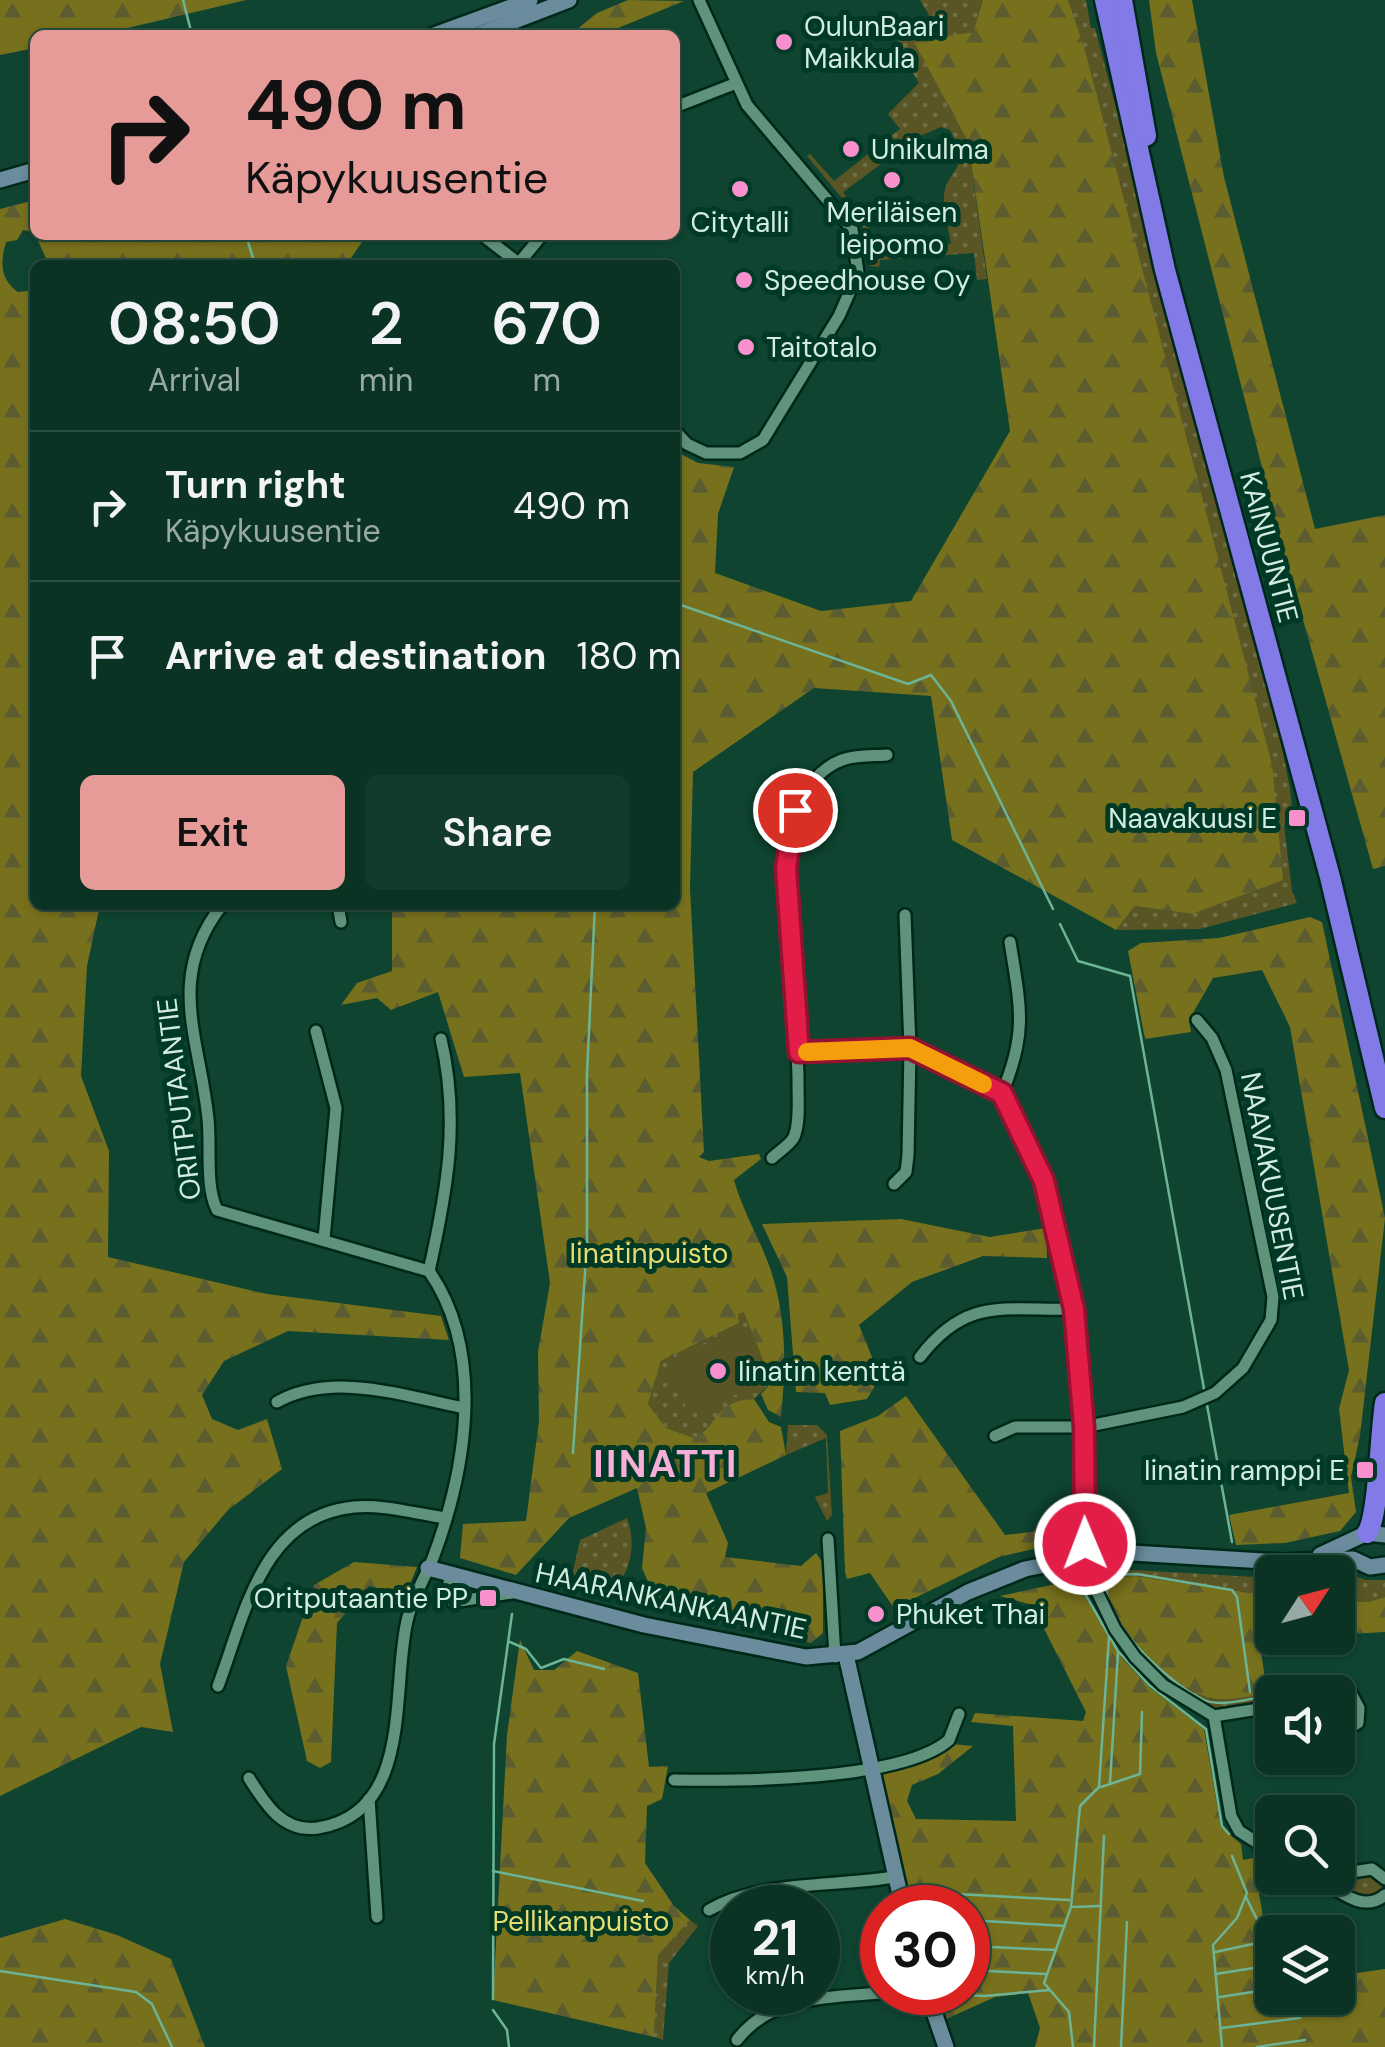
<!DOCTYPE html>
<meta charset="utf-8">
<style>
body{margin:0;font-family:"DM Sans",sans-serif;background:#133b2c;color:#f1f3f6;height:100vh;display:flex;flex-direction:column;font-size:38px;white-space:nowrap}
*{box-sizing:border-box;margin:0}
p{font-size:32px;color:#99aaa6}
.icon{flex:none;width:55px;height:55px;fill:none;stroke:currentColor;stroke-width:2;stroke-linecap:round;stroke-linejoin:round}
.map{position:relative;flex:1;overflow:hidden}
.side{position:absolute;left:30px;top:260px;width:650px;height:650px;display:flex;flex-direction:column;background:#0a3324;border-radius:15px;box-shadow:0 2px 8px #0004,0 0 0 2px #2a4e41}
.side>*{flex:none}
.banner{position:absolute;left:30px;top:30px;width:650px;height:210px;border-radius:15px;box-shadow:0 2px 8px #0004,0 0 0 2px #2a4e41;background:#e69b98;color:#111;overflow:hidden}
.needle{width:65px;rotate:54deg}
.fabs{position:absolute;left:1255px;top:1555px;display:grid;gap:20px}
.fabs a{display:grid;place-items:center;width:100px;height:100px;border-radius:15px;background:#0a3324;box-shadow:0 2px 8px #0004,0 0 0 2px #2a4e41;font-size:50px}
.speed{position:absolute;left:710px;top:1885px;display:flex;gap:20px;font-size:50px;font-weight:700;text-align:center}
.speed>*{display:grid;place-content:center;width:130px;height:130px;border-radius:50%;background:#0a3324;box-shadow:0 2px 8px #0004,0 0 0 2px #2a4e41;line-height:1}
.speed small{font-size:25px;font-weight:400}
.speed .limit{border:15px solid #d22;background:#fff;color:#111}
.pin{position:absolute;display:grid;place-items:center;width:85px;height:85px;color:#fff;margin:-42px;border:5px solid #fff;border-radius:50%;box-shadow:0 2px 10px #0007}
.me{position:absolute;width:110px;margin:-55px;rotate:359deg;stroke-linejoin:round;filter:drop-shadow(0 0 8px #0008)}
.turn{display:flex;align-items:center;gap:35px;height:210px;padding:0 50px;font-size:45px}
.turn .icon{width:130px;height:130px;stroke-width:2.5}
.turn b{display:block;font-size:70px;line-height:85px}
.eta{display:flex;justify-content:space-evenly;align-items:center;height:170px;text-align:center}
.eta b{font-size:60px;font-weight:600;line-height:70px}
.action{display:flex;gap:20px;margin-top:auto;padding:20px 50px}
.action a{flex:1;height:115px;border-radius:15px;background:#e69b98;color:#111;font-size:40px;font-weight:600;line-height:115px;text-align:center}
.action a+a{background:#133b2c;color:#f1f3f6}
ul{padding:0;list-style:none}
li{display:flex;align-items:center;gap:30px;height:150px;padding:0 50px;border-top:2px solid #2a4e41}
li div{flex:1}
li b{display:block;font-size:38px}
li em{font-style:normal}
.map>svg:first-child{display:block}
.green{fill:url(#green-dots)}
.forest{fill:url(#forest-firs)}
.pitch{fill:#595525}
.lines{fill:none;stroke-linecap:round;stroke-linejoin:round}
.stream{stroke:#6db497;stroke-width:2.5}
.street-casing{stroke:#00281a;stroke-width:16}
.secondary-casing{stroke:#00281a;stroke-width:20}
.highway-casing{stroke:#00281a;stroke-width:25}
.street{stroke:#60937c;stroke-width:11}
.secondary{stroke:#6a8c9c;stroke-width:15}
.highway{stroke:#827ae6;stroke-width:20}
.route-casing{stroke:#92132f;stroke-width:25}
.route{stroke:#e11d48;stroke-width:18}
.slow{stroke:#f59e0b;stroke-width:18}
.poi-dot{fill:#f790cd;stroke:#003926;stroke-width:4}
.labels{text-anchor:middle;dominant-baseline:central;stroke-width:10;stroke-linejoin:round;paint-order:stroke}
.poi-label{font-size:28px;fill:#d2ecdf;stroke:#003926;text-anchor:start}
.street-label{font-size:28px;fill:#d2ecdf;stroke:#003926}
.park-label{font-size:28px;fill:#e6dc6f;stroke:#003926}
.district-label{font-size:38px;font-weight:bold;letter-spacing:2.5px;fill:#f7aed8;stroke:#003926}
</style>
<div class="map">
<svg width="1385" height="2047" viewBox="0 0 1385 2047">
<defs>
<pattern id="green-dots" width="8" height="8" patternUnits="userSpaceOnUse" patternTransform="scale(2.5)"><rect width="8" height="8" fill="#595525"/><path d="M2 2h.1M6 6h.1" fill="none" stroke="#706e44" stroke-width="1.8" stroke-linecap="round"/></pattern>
<pattern id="forest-firs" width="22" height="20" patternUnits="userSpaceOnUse" patternTransform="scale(2.5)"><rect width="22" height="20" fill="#77701c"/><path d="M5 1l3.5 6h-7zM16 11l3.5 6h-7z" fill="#5b5c30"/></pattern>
</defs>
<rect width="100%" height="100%" fill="#0e4430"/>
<g class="green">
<path d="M 920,0 L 983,0 L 973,32 L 915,43 L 968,142 L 987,279 L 977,280 L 974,253 L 880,260 L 879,267 L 870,266 L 868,250 L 951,244 C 949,229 943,211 944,196 C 946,169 974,170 950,130 L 941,127 L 918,137 L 843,192 L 869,228 L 866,233 L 852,210 L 807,156 L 810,154 L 834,181 L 900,129 L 888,114 L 919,83 L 895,44 L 929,15 Z"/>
<polygon points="1068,0 1086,0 1091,28 1095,28 1273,705 1290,788 1292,807 1284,825 1292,891 1297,903 1200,929 1116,930 1135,906 1192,914 1272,764"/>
<path d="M 745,1311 L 772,1382 L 754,1399 C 721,1400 718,1422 696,1438 L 666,1428 L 648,1404 L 661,1361 L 739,1323 L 737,1314 Z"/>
<polygon points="788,1425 817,1425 827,1435 832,1515 827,1521 815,1497 828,1493 826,1438 786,1455"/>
<path d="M 627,1518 C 635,1540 633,1565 618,1584 L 577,1581 L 573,1571 L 580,1540 Z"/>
<path d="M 1099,1568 L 1272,1578 L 1272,1596 L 1135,1576 L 1206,1697 L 1267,1694 L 1268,1703 C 1253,1705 1237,1709 1222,1709 C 1162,1709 1114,1617 1092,1572 Z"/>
<polygon points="1346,1573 1366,1580 1385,1580 1385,1597 1368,1602 1338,1600 1338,1574"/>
<polygon points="1371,1873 1380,1876 1382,1889 1375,1897 1360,1898 1331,1881"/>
<polygon points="690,1920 698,1926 669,1963 663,2040 654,2037 658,1955"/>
</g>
<g class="forest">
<polygon points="0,0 246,0 98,35 35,35 35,48 0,55"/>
<polygon points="628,0 684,1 601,35 570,35 597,13"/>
<path d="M 983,0 L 1068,0 L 1084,47 L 1272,764 L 1283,880 L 1192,914 L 1135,906 L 1116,930 L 952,840 L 931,696 L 814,688 L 693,772 L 690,888 L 704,1152 L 699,1157 L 709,1161 L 759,1154 L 761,1159 L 734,1180 C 743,1212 759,1237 770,1268 C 787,1317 786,1366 781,1417 L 768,1410 L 761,1394 L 772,1382 L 744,1312 L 738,1314 L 739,1323 L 661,1361 L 648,1404 L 666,1428 L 695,1438 C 720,1423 716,1400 754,1399 L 769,1422 L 781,1427 L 786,1455 L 706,1493 L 728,1543 L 725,1557 L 801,1566 L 816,1553 L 823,1563 L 823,1633 L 811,1643 L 659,1607 L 642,1568 L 646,1528 L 637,1488 L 569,1518 L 516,1575 L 460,1558 L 463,1524 L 526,1521 L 539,1421 L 538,1352 L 550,1283 L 520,1073 L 464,1077 L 438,992 L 391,1010 L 377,998 L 341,1005 L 357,983 L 392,971 L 392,905 L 675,905 L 675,451 L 698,463 L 734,467 L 718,514 L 715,573 L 821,611 L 911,601 L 1010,431 L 968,142 L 914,42 L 973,32 Z"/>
<polygon points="1149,0 1192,0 1224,177 1315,529 1385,515 1385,866 1373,869 1282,545 1156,53"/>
<path d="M 35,200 L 35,235 L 367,235 L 346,265 L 49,265 L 34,232 L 23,230 L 17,240 L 6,242 C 0,263 0,279 18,292 L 35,290 L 35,905 L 100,905 L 87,966 L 81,1076 L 109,1151 L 108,1257 L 267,1294 L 441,1316 L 449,1340 L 288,1331 L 224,1361 L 202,1395 L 212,1419 L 238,1430 L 267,1419 L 282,1469 L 228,1510 L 184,1562 L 160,1664 L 173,1732 L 141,1727 L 0,1796 L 0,209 Z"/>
<polygon points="1310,917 1322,922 1385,1218 1360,1436 1351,1477 1356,1512 1340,1531 1285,1543 1236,1545 1229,1515 1349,1493 1339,1409 1349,1370 1290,1027 1262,970 1213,978 1189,1020 1191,1032 1145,1039 1128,951 1141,943 1219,938"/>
<polygon points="901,1219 990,1237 1046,1228 1047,1258 983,1256 912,1282 859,1325 880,1377 867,1399 830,1405 825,1393 796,1392 787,1277 762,1224"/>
<polygon points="906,1396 1005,1535 1063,1528 1061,1538 1051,1545 999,1557 894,1608 870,1573 847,1579 845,1572 840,1431 878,1416"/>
<polygon points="354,1562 417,1567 406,1594 369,1586 337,1623 331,1762 320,1768 307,1761 286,1666 314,1585"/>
<path d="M 1135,1576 L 1272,1596 L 1272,1619 L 1257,1622 L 1267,1694 C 1249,1696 1220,1703 1204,1696 C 1163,1679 1116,1632 1107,1587 L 1117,1578 Z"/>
<polygon points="1075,1580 1122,1658 1149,1687 1204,1729 1221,1827 1241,1844 1243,1860 1253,1858 1263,1917 1288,1932 1272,1932 1272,1998 1338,1998 1338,1969 1357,1973 1385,1969 1385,2047 1035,2047 1040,2028 1028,1993 995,1997 946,2019 938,1993 968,1992 968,1908 912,1907 877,1775 927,1761 952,1744 973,1746 938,1774 912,1785 907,1801 916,1819 1016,1821 1013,1726 971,1722 975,1713 1083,1721 1086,1712 1032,1605 1000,1596"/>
<polygon points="1385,1597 1385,1632 1349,1634 1338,1628 1338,1600 1368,1602"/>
<polygon points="520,1640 534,1670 554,1670 577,1651 638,1673 649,1767 668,1766 662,1799 647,1806 645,1863 674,1906 690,1920 658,1955 654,2037 493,2000 507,1735"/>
<polygon points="65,1919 117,1935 171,1959 205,2047 0,2047 0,1938"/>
</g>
<polygon class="pitch" points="746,1327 769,1380 689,1415 666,1361"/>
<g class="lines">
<g class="stream">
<polyline points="183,0 192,35"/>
<polyline points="246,235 255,265"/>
<polyline points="675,603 908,684 931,675 951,701 1053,909"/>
<polyline points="1060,924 1078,961 1130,976 1204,1389"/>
<polyline points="1207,1405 1232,1542"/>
<polyline points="573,1453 587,1242 587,1073 595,905"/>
<polyline points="1077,1580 1118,1651 1149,1685 1206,1729 1222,1826 1229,1834"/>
<polyline points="510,1642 526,1649 541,1668 564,1659 604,1669"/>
<path d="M 1250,1692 L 1237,1597 L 1232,1590 L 1137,1574 L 1109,1575 C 1091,1614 1170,1684 1202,1699 C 1217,1707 1240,1701 1256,1698 L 1258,1702"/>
<polyline points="1110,1783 1118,1653"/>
<polyline points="1101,1787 1140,1774 1142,1712"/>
<polyline points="493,1871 643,1901"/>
<polyline points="916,1892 1069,1900"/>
<polyline points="1246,1897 1271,1948"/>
<polyline points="1073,1907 1100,1906"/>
<polyline points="968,1920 1065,1926"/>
<polyline points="968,1946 1056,1950"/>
<polyline points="1215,1952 1272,1940"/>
<polyline points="968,1970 1046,1974"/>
<polyline points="0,1971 136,1992 152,2004 172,2047"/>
<polyline points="1216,1974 1272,1965"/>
<polyline points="942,1994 984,1996 1050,1990"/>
<polyline points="1220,1997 1272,1989"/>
<polyline points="493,1999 494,1744 512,1614"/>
<polyline points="493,2010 507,2030 509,2047"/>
<polyline points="1222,2028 1300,2018"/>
<polyline points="1073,2047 1069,2012 1044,1983 1071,1907 1080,1806 1099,1787 1109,1637"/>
<polyline points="1094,2047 1104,1836"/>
<polyline points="1121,2047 1127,1922"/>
<polyline points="1222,2047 1213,1945 1237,1918 1247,1893 1232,1856"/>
<polyline points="1257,2047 1305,2040"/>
</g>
<defs>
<g id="street">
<polyline points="675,107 734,84"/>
<polyline points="482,235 521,265"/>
<polyline points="519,263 542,235"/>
<polyline points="675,431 687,444 706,453 740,453 763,440 839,316 858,273 852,229 747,105 699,0"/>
<path d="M 222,905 C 165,978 200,1039 208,1119 C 211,1146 205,1186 217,1210 L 429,1271 C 486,1353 466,1470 433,1558 C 424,1580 412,1598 407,1621 C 391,1688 414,1813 318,1828 C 283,1833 265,1804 249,1778"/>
<polyline points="338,905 341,922"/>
<polyline points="316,1031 336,1108 324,1239"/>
<polyline points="799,1052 910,1048 1002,1093 1044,1181 1075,1309 1084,1427 1085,1567 1115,1629 1135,1657 1163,1685 1214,1716 1231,1816 1239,1831 1272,1852"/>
<path d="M 1002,1093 C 1028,1032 1020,1005 1010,942"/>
<path d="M 772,1158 C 778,1152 790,1145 794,1137 C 800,1123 798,1099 798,1084 C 800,1007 749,795 842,760 C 855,755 873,756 887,755"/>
<polyline points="894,1184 906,1172 908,1155 910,1048 905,915"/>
<path d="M 429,1271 C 447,1191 460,1120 441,1039"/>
<path d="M 920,1357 C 967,1296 1004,1311 1075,1309"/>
<path d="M 277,1402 C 333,1371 404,1396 464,1408"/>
<polyline points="995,1436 1015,1427 1084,1427 1183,1407 1215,1393 1243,1368 1271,1320 1273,1297 1226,1070 1212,1038 1197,1020"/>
<polyline points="828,1539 835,1657"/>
<polyline points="456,1576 449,1583 453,1602 512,1593"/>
<path d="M 218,1686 C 245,1614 262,1516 354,1507 C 382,1504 417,1514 446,1518"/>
<polyline points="1338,1696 1351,1693 1359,1708 1358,1723 1338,1734"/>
<polyline points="1214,1716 1272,1707"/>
<path d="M 674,1780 C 738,1781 902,1781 949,1740 L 959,1714"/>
<polyline points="369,1799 377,1917"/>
<polyline points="1338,1874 1372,1869 1385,1879"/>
<path d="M 1318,1878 C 1338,1890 1363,1914 1385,1895"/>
<path d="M 709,1910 C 760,1880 836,1887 894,1877"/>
<path d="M 737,2040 C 773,1993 832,1999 887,1992"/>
</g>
<g id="secondary">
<polyline points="434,35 530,0"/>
<polyline points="478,35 569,0"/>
<polyline points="0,180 35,170"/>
<polyline points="1320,1555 1367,1533 1385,1535"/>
<polyline points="428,1568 644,1625 806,1657 858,1652 968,1592 1025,1569 1085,1557 1132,1553 1282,1562 1353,1559 1370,1567 1385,1565"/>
<polyline points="846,1655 903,1908"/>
<polyline points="927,1992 946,2047"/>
</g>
<g id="highway">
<polyline points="1105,0 1165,270 1330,877 1385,1108"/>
<polyline points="1122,0 1146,136"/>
<path d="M 1367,1533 C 1379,1517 1380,1432 1385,1403"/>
</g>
</defs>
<use href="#street" class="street-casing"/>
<use href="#secondary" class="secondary-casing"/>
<use href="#highway" class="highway-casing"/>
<use href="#street" class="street"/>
<use href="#secondary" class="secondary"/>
<use href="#highway" class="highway"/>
</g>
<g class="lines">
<defs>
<polyline id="route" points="795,810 786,868 799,1052 910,1048 1002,1093 1044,1181 1074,1309 1084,1427 1085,1544"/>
</defs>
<use href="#route" class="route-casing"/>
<use href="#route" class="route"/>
<polyline class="slow" points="807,1052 910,1048 983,1084"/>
</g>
<g class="poi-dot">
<circle cx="784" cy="42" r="10"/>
<circle cx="851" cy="149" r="10"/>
<circle cx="892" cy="180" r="10"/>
<circle cx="740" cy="189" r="10"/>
<circle cx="744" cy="280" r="10"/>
<circle cx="746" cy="347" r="10"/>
<rect x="1287" y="808" width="20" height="20" rx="5"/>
<circle cx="718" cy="1371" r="10"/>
<rect x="1355" y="1460" width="20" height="20" rx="5"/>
<rect x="478" y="1588" width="20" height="20" rx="5"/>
<circle cx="876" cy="1614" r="10"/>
</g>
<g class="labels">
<g class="poi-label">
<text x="804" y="26">OulunBaari<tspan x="804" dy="32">Maikkula</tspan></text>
<text x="871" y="149">Unikulma</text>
<text x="892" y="212" text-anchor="middle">Meriläisen<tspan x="892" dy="32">leipomo</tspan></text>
<text x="740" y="222" text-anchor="middle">Citytalli</text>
<text x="764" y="280">Speedhouse Oy</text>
<text x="766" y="347">Taitotalo</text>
<text x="1277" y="818" text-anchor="end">Naavakuusi E</text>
<text x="738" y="1371">Iinatin kenttä</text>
<text x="1345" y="1470" text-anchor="end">Iinatin ramppi E</text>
<text x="468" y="1598" text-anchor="end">Oritputaantie PP</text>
<text x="896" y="1614">Phuket Thai</text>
</g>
<g class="street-label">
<text transform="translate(1269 547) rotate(75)">KAINUUNTIE</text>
<text transform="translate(179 1099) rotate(-97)">ORITPUTAANTIE</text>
<text transform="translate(1272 1186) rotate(79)">NAAVAKUUSENTIE</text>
<text transform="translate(671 1601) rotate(12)">HAARANKANKAANTIE</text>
</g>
<g class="park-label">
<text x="649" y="1253">Iinatinpuisto</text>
<text x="581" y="1921">Pellikanpuisto</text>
</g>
<g class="district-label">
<text x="666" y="1464">IINATTI</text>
</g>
</g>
</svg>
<div class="fabs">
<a><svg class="needle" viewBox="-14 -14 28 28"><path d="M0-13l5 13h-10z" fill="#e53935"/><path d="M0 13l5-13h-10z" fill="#99aaa6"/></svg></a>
<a><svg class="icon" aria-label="sound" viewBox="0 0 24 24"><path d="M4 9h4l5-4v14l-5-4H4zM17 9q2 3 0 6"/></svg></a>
<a><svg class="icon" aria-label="search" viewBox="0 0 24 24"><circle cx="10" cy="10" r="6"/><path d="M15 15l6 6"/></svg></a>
<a><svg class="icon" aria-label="layers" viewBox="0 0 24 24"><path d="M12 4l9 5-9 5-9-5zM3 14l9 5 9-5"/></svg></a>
</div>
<div class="speed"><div>21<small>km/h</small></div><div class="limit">30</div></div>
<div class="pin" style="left:795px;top:810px;background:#d93025"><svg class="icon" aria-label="arrive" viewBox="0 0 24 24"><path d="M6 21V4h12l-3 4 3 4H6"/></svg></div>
<svg class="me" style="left:1085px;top:1544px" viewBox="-20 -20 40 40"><circle r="17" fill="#e11d48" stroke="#fff" stroke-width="3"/><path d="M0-11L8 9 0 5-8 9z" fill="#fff"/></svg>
<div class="banner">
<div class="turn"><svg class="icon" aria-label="right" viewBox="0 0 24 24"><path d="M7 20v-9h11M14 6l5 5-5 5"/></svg><div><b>490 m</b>Käpykuusentie</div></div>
</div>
<section class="side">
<div class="eta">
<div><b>08:50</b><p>Arrival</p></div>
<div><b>2</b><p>min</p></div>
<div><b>670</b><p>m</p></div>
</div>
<ul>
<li><svg class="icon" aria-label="right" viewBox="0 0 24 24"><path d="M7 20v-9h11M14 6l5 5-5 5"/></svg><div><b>Turn right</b><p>Käpykuusentie</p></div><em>490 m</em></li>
<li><svg class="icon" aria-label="arrive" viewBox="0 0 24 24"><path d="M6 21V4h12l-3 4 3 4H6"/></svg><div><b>Arrive at destination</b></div><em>180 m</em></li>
</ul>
<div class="action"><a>Exit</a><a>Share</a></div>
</section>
</div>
